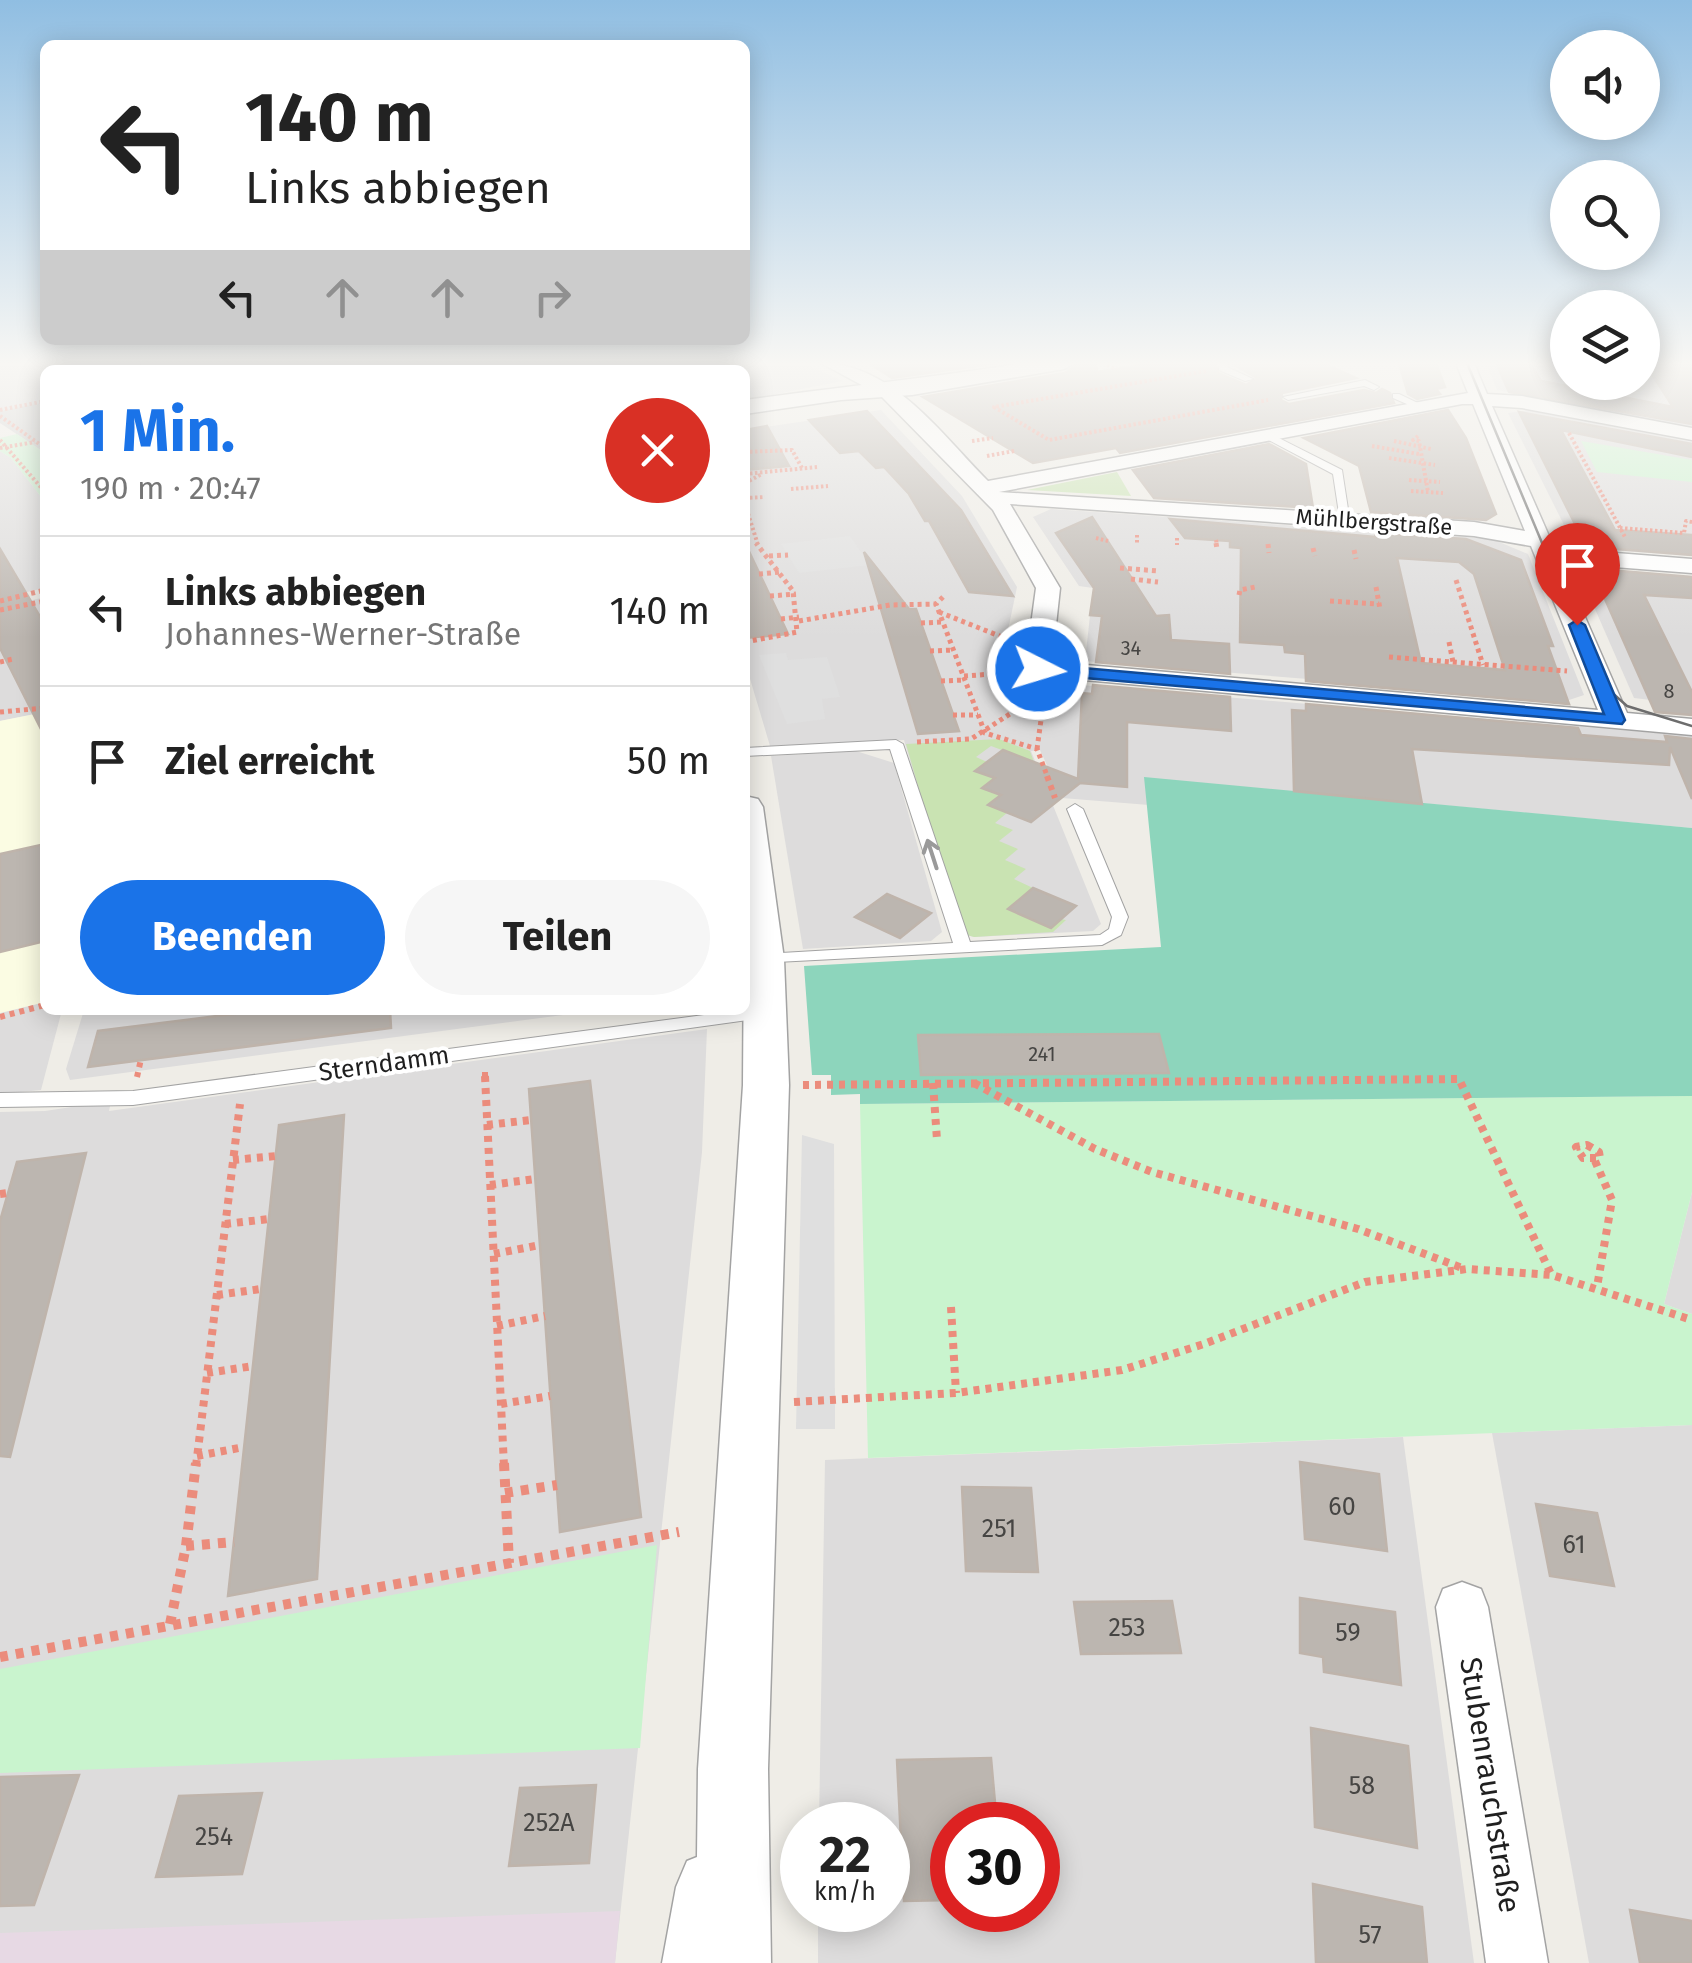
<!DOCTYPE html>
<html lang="de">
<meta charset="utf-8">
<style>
body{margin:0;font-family:"Fira Sans",sans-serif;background:#f6f6f6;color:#222;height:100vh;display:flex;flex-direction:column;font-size:38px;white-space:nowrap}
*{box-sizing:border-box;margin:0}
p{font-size:32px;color:#767676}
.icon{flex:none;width:55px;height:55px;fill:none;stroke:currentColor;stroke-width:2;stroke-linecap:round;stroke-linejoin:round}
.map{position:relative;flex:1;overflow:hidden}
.drawer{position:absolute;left:40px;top:365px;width:710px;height:650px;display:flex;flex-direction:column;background:#fff;border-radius:15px;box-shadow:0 5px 25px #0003}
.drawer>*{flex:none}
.top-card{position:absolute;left:40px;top:40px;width:710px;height:305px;border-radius:15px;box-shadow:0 5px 25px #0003;background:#fff;color:#222;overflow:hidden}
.buttons{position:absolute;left:1550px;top:30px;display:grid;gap:20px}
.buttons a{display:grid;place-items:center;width:110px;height:110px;border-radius:50%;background:#fff;box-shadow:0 5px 25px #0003;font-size:50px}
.speed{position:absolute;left:780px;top:1802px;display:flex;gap:20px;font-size:50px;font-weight:700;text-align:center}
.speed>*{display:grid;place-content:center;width:130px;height:130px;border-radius:50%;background:#fff;box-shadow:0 5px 25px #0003;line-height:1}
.speed small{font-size:25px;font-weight:400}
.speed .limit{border:15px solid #d22;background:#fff;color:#111}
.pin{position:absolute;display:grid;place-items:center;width:85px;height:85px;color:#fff;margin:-102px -42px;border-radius:50% 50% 50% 0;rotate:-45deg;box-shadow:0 0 10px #0007}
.pin .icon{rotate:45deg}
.me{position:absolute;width:110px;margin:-55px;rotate:95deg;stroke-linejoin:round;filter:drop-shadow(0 0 8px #0008)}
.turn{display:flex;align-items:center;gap:35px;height:210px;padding:0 40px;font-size:45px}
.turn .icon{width:130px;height:130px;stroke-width:2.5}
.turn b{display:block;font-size:70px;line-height:85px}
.lanes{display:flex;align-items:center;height:95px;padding:0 40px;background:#0003;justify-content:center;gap:50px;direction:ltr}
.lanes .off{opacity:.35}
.round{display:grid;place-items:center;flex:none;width:105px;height:105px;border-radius:52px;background:#f6f6f6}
.head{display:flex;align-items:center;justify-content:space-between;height:170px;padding:0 40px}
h1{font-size:60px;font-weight:700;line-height:75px;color:#1a73e8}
.button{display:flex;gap:20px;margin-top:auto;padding:20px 40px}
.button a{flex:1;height:115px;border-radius:60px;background:#1a73e8;color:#fff;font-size:40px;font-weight:700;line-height:115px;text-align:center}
.button a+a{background:#f6f6f6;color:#222}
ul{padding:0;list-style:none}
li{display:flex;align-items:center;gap:30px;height:150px;padding:0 40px;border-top:2px solid #e0e0e0}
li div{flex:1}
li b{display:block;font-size:38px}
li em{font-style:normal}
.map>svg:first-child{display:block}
.residential{fill:#dddcdc;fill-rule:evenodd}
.industrial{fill:#e7d9e4}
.education{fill:#fbfce3}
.religious{fill:#cdcdcd}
.grass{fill:#c9e3b2}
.park{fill:#c9f4ce}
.pitch{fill:#8dd5bc}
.parking{fill:#dfdfdf}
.building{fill:#bcb6b0;stroke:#bfb4ab;stroke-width:2.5;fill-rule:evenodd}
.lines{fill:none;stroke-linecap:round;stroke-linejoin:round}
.service-casing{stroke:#a3a3a3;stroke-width:2}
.minor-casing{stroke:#a3a3a3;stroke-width:3}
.tertiary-casing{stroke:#a3a3a3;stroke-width:3}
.path-far4{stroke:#eb8c7c;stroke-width:4;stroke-dasharray:2.5 2.5;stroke-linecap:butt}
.path-far3{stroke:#eb8c7c;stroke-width:5;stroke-dasharray:4 4;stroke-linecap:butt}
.path-far2{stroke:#eb8c7c;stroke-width:6;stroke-dasharray:5 5;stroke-linecap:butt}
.path-far1{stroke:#eb8c7c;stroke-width:8;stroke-dasharray:6 6;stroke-linecap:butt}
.path{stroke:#eb8c7c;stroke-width:10;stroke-dasharray:8 8;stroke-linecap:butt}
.service{fill:#fff;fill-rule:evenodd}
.minor{fill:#fff;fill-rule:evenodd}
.tertiary{fill:#fff;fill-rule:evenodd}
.tram{stroke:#6d6d6d;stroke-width:2.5}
.oneway{stroke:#9a9a9a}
.route{fill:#1a73e8;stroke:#114b97;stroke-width:2.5}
.labels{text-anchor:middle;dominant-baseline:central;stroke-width:8;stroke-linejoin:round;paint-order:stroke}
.number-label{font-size:20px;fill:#464543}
.far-street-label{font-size:22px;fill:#1f1f1f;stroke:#fff}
.street-label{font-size:25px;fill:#1f1f1f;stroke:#fff}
.near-number-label{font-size:25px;fill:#464543}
.near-street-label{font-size:30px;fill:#1f1f1f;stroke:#fff}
</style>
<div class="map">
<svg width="1692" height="1963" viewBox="0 0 1692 1963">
<rect width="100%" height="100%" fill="#efede7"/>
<g class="residential">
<polygon points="0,363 136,363 147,370 45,370 45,402 0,411"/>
<polygon points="578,363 803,363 843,381 745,400 745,370 524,370"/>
<polygon points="1486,363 1567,363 1568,382 1642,382 1643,363 1692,363 1692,428 1497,390"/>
<polygon points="881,410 962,496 1017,587 998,678 1692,736 1692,828 1145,778 1149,805 1062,798 1040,750 1031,751 1101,924 1093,931 974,937 960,933 904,740 770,746 745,662 745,430"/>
<polygon points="1530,410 1692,442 1692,556 1608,550 1569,535 1508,413"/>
<polygon points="0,451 11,458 45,502 45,588 0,598"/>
<polygon points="1051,509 1492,539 1528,554 1584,695 1569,700 1085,661 1093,588 1079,586 1033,517"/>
<polygon points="1577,568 1692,576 1692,705 1634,698"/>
<polygon points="45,597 45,712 0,721 0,608"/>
<polygon points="856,751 894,763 942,932 931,941 803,949 771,756"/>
<polygon points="45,1002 45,1010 62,1010 41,1090 0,1094 0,1013"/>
<polygon points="84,1010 601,1010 70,1080 66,1069"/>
<polygon points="707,1029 702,1152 615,1963 0,1963 0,1112 45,1111 111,1101 109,1111"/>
<polygon points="1692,1192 1692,1314 1664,1304"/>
<polygon points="1692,1425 1692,1963 1589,1963 1492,1433"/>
<path d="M 1403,1437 L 1474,1963 L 818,1963 L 818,1910 L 888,1910 L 888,1825 L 819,1825 L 825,1460 ZM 952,1825 L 1038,1825 L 1038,1910 L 952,1910 Z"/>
</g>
<polygon class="industrial" points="620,1911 615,1963 0,1963 0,1933"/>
<g class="education">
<polygon points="578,363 524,370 160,370 151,364"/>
<polygon points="45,712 45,1002 0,1013 0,721"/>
</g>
<polygon class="religious" points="45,402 45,453 0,423 0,411"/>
<g class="grass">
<polygon points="1117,472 1131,496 1027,490"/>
<polygon points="999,739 1030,751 1034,762 991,746 976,757 987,762 976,770 995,778 983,788 1001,795 1008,812 995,823 1013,830 999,841 1018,849 1005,860 1026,869 1014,879 1033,888 1009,909 1066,920 1053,932 974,937 960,933 906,744"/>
</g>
<g class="park">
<polygon points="17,434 45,453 45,502 11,458 0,451 0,438"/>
<polygon points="1581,441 1692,460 1692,482 1597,472"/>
<polygon points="1692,1096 1692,1192 1664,1304 1692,1314 1692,1425 868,1458 860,1104"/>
<polygon points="657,1545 640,1748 0,1773 0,1669"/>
</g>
<polygon class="pitch" points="1144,777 1692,828 1692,1096 860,1104 860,1094 831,1095 831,1075 812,1075 804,966 1161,947"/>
<g class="parking">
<polygon points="850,536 870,565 799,573 781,544"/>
<polygon points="786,653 788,660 827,657 840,697 822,699 825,719 787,724 759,655"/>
<polygon points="802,1135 834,1144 835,1429 796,1429"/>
</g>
<g class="building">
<polygon points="869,363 998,363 892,378"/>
<polygon points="1079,363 1096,363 1097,372 1153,363 1216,363 1218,373 1246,385 1257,378 1231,363 1323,363 1356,378 1282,393 1281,400 1289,404 1364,390 1376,393 1382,389 1390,393 1394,403 1120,453 1116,448 1033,463 923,397 1065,373"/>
<polygon points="1399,363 1436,363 1445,387 1436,389 1440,394 1417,399 1408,394"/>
<polygon points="1496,363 1530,363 1541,381 1673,407 1645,363 1692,363 1692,424 1509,392"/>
<polygon points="1448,410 1466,438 1496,514 1486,520 1371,512 1359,466 1304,438"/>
<polygon points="867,411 961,510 1013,596 969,592 929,521 925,521 909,494 884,467 876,468 859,451 840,453 809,420"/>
<polygon points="1519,412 1692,444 1692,457 1561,430 1615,530 1692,535 1692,555 1604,548 1584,542"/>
<polygon points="767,426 789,466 745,470 745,430"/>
<polygon points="1269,444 1306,464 1313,508 1154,498 1133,470"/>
<polygon points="1092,517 1156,616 1169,615 1171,640 1229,644 1230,674 1096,662 1102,616 1090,615 1094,588 1056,533"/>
<path d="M 1170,519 L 1376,537 L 1375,533 L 1466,539 L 1521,560 L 1553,646 L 1548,646 L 1569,704 L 1306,681 L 1305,654 L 1285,652 L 1284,645 L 1240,642 L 1241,548 L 1230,547 L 1230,541 L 1185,538 ZM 1397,558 L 1459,562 L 1474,574 L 1505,670 L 1421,663 Z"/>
<polygon points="745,543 788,634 745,638"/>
<polygon points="0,549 45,625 45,737 0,648"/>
<polygon points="864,552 909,609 916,609 959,731 918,734"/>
<polygon points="1597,569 1692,577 1692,598 1644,595 1692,692 1692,715 1655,712 1594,574 1600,575"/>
<polygon points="1093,685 1230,697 1231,731 1127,722 1127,787 1080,783 1031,822 988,805 1001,795 982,788 995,778 975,771 1003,750 1078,779 1082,693 1092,694"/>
<polygon points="1306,704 1578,728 1581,735 1667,742 1665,736 1692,739 1692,799 1670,747 1669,765 1412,749 1422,804 1294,791 1292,710 1306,711"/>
<polygon points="45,844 45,941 0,952 0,854"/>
<polygon points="1033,888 1076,906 1051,928 1008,909"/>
<polygon points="887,894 931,913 900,938 855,917"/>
<polygon points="265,1010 390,1010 391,1028 88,1067 98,1031"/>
<polygon points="1159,1034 1169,1073 921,1075 918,1035"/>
<polygon points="590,1081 641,1517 560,1532 529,1089"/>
<polygon points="344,1115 317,1579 228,1596 279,1125"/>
<polygon points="86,1153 10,1457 0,1456 0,1221 17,1162"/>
<polygon points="1300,1462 1379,1474 1387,1551 1305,1539"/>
<polygon points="962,1487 1031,1488 1038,1572 966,1571"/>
<polygon points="1536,1504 1597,1513 1614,1586 1550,1576"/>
<polygon points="1300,1598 1395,1612 1401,1685 1324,1672 1323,1657 1300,1653"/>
<polygon points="1172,1601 1181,1653 1081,1654 1074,1602"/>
<polygon points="1311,1728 1408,1746 1417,1848 1315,1827"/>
<polygon points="991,1758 997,1825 952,1825 952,1900 904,1901 897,1760"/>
<polygon points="79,1775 34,1905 0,1906 0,1777"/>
<polygon points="596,1785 589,1863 509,1866 520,1788"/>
<polygon points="262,1793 242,1874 156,1877 179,1796"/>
<polygon points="1313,1884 1422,1907 1427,1963 1316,1963"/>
<polygon points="1630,1910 1692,1921 1692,1963 1640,1963"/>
</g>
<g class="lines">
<defs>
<g id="service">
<polygon points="139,363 149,363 158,370 148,370"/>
<polygon points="1220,363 1228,363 1227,367 1253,379 1245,381 1219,370"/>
<polygon points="1365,380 1379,387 1374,390 1364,386 1288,400 1283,397"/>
<polygon points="1393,394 1399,394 1424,406 1416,408 1393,398"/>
<polygon points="1263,433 1269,433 1342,470 1350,522 1340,520 1333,474 1263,437"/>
<polygon points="896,740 903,744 970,942 1100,935 1109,929 1112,917 1067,809 1075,804 1083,809 1128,917 1121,935 1102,945 758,963 755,959 764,954 953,943 890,749 745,756 745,748"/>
<polygon points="764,1007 773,1013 770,1017 133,1105 0,1107 0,1093 133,1091"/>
</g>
<g id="minor">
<path d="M 821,363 C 892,363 942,435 988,481 L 1468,393 L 1456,363 L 1474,363 L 1487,394 L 1522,396 L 1692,428 L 1692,440 L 1522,408 L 1492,406 L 1549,536 L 1603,552 L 1692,559 L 1692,573 L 1601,566 L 1557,553 L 1627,713 L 1692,719 L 1692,735 L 1029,675 L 1025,669 L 1036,588 L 993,510 L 880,395 ZM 1462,404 L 1473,404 L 1525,531 L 1474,522 L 999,492 ZM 1010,504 L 1474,536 L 1531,546 L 1598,710 L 1052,662 L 1060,588 Z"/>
<polygon points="1462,1582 1481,1589 1488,1607 1548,1963 1486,1963 1436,1607 1443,1589"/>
</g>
<g id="tertiary">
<path d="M 1024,363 L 1075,363 L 1064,369 L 912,395 L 841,400 L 745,414 L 745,400 C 838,387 931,378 1024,363 Z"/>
<polygon points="745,796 758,799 763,807 784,959 789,1085 768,1769 771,1963 662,1963 676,1887 687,1861 697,1857 698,1769 743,1085"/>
</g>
</defs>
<use href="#service" class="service-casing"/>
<use href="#minor" class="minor-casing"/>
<use href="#tertiary" class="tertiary-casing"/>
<g class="path-far4">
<polyline points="1136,363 1140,365"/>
<polyline points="1107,365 1117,369"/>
<polyline points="1206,371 994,407 1049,440 1268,400"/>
<polyline points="0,410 45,401"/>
<polyline points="0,416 45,448"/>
<polyline points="1569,433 1625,537"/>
<polyline points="1418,436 1413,440 1419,441 1428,492"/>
<polyline points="0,440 45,492"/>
<polyline points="972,441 993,438"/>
<polyline points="1394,441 1431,449"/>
<polyline points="1372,446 1419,454"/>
<polyline points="0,448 35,442"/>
<polyline points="745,452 792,450 802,468"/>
<polyline points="987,456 1014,451"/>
<polyline points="1389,458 1435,465"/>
<polyline points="745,474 817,467"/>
<polyline points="1409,480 1440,482"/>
<polyline points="745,483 762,474"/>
<polyline points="791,489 828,486"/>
<polyline points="1411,491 1443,493"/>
<polyline points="745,498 765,497"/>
<polyline points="745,504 758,545"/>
<polyline points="1620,528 1684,533 1686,521 1692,522"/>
<polyline points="1137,535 1137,543"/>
<polyline points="1096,538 1108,541"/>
<polyline points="1177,538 1177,545"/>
<polyline points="1216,540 1217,545"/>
</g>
<g class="path-far3">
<polyline points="1216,543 1217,549"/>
<polyline points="1268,544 1269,553"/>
<polyline points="1313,548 1315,556"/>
<polyline points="1354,550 1356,559"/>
<polyline points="769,556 788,555"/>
<polyline points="1120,568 1159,571"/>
<polyline points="759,574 781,572"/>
<polyline points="1131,579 1158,582"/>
<polyline points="1456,580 1483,665"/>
<polyline points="1376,587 1380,609"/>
<polyline points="1239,595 1240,590 1255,587"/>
<polyline points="770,596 796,594"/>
<polyline points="943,597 936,604 985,733 1037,749 1048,778"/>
<polyline points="0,601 45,590"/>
<polyline points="1330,601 1379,604"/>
<polyline points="0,610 45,601"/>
<polyline points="939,612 1012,641"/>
<polyline points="781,619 799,617"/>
<polyline points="799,621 890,605 936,604"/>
<polyline points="921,623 943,622"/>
<polyline points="745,642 797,632 793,591 756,543"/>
<polyline points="1449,642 1453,662"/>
<polyline points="930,651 954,650"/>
<polyline points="1389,657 1567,671"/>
<polyline points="0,662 13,659"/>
<polyline points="964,676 1007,673"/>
<polyline points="941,681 965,680"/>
<polyline points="0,712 45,708"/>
<polyline points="953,715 978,715"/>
<polyline points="917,742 971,739 1041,694"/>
<polyline points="1037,749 1045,691"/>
</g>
<g class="path-far2">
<polyline points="1047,776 1055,798"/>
<polyline points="0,1017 45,1005"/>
<polyline points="485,1072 485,1079"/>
<polyline points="137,1077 141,1059"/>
</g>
<g class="path-far1">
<polyline points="485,1076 504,1466"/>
<polyline points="933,1083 937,1140"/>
<polyline points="974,1083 1095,1149 1152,1172 1358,1229 1465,1269"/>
<polyline points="803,1085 1459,1079 1551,1274"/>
<polyline points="487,1125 531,1120"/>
<polygon points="1587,1145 1599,1152 1600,1158 1583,1158 1576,1147"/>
<polyline points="233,1160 276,1156"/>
<polyline points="1595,1161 1612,1200 1597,1287"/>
<polyline points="490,1185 535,1179"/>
<polyline points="0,1194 8,1193"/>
<polyline points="225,1224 269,1219"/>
<polyline points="494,1254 540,1245"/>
<polyline points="217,1295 261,1289"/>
<polyline points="951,1307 956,1393"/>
<polyline points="497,1326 545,1316"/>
<polyline points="207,1373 253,1366"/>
<polyline points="794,1402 956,1393 1122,1370 1204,1344 1365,1282 1467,1269 1552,1275 1692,1320"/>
<polyline points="501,1404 550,1396"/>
<polyline points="197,1456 244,1447"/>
<polyline points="196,1466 240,1104"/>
</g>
<g class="path">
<polyline points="504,1463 509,1563"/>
<polyline points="505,1493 557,1485"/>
<polyline points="186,1546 234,1542"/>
<polyline points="170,1624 186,1546 196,1463"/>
<polyline points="0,1657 679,1532"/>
</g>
<use href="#service" class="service"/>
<use href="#minor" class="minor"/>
<use href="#tertiary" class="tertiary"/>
<polyline class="tram" points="1467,363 1600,682 1627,706 1692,726"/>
</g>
<defs><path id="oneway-shaft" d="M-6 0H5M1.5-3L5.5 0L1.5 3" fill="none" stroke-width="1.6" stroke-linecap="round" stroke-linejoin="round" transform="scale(2.5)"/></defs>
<use class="oneway" href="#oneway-shaft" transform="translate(932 854) rotate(-108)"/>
<linearGradient id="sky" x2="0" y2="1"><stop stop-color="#90bee2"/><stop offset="0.57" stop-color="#f8f7f4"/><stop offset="1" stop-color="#f8f7f4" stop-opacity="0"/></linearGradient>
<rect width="1692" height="638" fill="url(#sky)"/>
<polygon class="route" points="1577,620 1585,625 1625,720 1622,724 1038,674 1029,669 1038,664 1604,714 1569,625"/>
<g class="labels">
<g class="number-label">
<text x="1131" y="648">34</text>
<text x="1669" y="691">8</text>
<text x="1042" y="1054">241</text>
</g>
<g class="far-street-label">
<text transform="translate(1374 522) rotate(4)">Mühlbergstraße</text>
</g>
<g class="street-label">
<text transform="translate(384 1064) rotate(-8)">Sterndamm</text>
</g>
<g class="near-number-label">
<text x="1342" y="1507">60</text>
<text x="999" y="1529">251</text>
<text x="1574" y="1545">61</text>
<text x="1127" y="1628">253</text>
<text x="1348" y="1633">59</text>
<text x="1362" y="1786">58</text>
<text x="549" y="1823">252A</text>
<text x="214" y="1837">254</text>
<text x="1370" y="1935">57</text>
</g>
<g class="near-street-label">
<text transform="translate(1490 1785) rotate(81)">Stubenrauchstraße</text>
</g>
</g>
</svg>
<div class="buttons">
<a><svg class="icon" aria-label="sound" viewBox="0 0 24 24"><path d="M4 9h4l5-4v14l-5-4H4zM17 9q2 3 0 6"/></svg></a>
<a><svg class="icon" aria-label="search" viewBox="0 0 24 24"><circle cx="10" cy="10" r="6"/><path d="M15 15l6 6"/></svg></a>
<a><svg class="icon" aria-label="layers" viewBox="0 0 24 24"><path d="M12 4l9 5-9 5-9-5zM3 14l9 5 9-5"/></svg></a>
</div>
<div class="speed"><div>22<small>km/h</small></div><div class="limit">30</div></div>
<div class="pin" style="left:1577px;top:625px;background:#d93025"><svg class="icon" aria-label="arrive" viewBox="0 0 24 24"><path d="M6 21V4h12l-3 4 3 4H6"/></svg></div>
<svg class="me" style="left:1038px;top:669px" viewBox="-20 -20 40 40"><circle r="17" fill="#1a73e8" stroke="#fff" stroke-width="3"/><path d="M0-11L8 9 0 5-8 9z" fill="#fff"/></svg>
<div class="top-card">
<div class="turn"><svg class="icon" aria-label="left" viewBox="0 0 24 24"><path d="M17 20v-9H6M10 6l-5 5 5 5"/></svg><div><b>140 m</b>Links abbiegen</div></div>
<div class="lanes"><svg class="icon" aria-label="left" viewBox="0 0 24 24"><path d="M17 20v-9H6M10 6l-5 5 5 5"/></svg><svg class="icon off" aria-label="ahead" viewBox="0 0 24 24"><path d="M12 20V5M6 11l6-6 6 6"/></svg><svg class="icon off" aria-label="ahead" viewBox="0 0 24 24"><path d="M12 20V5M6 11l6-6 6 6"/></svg><svg class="icon off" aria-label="right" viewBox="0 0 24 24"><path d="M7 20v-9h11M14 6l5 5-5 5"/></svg></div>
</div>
<section class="drawer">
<div class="head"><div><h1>1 Min.</h1><p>190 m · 20:47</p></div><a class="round" style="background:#d93025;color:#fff"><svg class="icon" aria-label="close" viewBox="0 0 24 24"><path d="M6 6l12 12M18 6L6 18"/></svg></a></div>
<ul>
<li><svg class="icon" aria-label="left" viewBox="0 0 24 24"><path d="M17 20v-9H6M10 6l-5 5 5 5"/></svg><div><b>Links abbiegen</b><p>Johannes-Werner-Straße</p></div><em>140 m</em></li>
<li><svg class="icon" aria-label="arrive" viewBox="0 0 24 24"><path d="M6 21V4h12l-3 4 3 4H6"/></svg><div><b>Ziel erreicht</b></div><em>50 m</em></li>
</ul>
<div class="button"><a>Beenden</a><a>Teilen</a></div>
</section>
</div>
